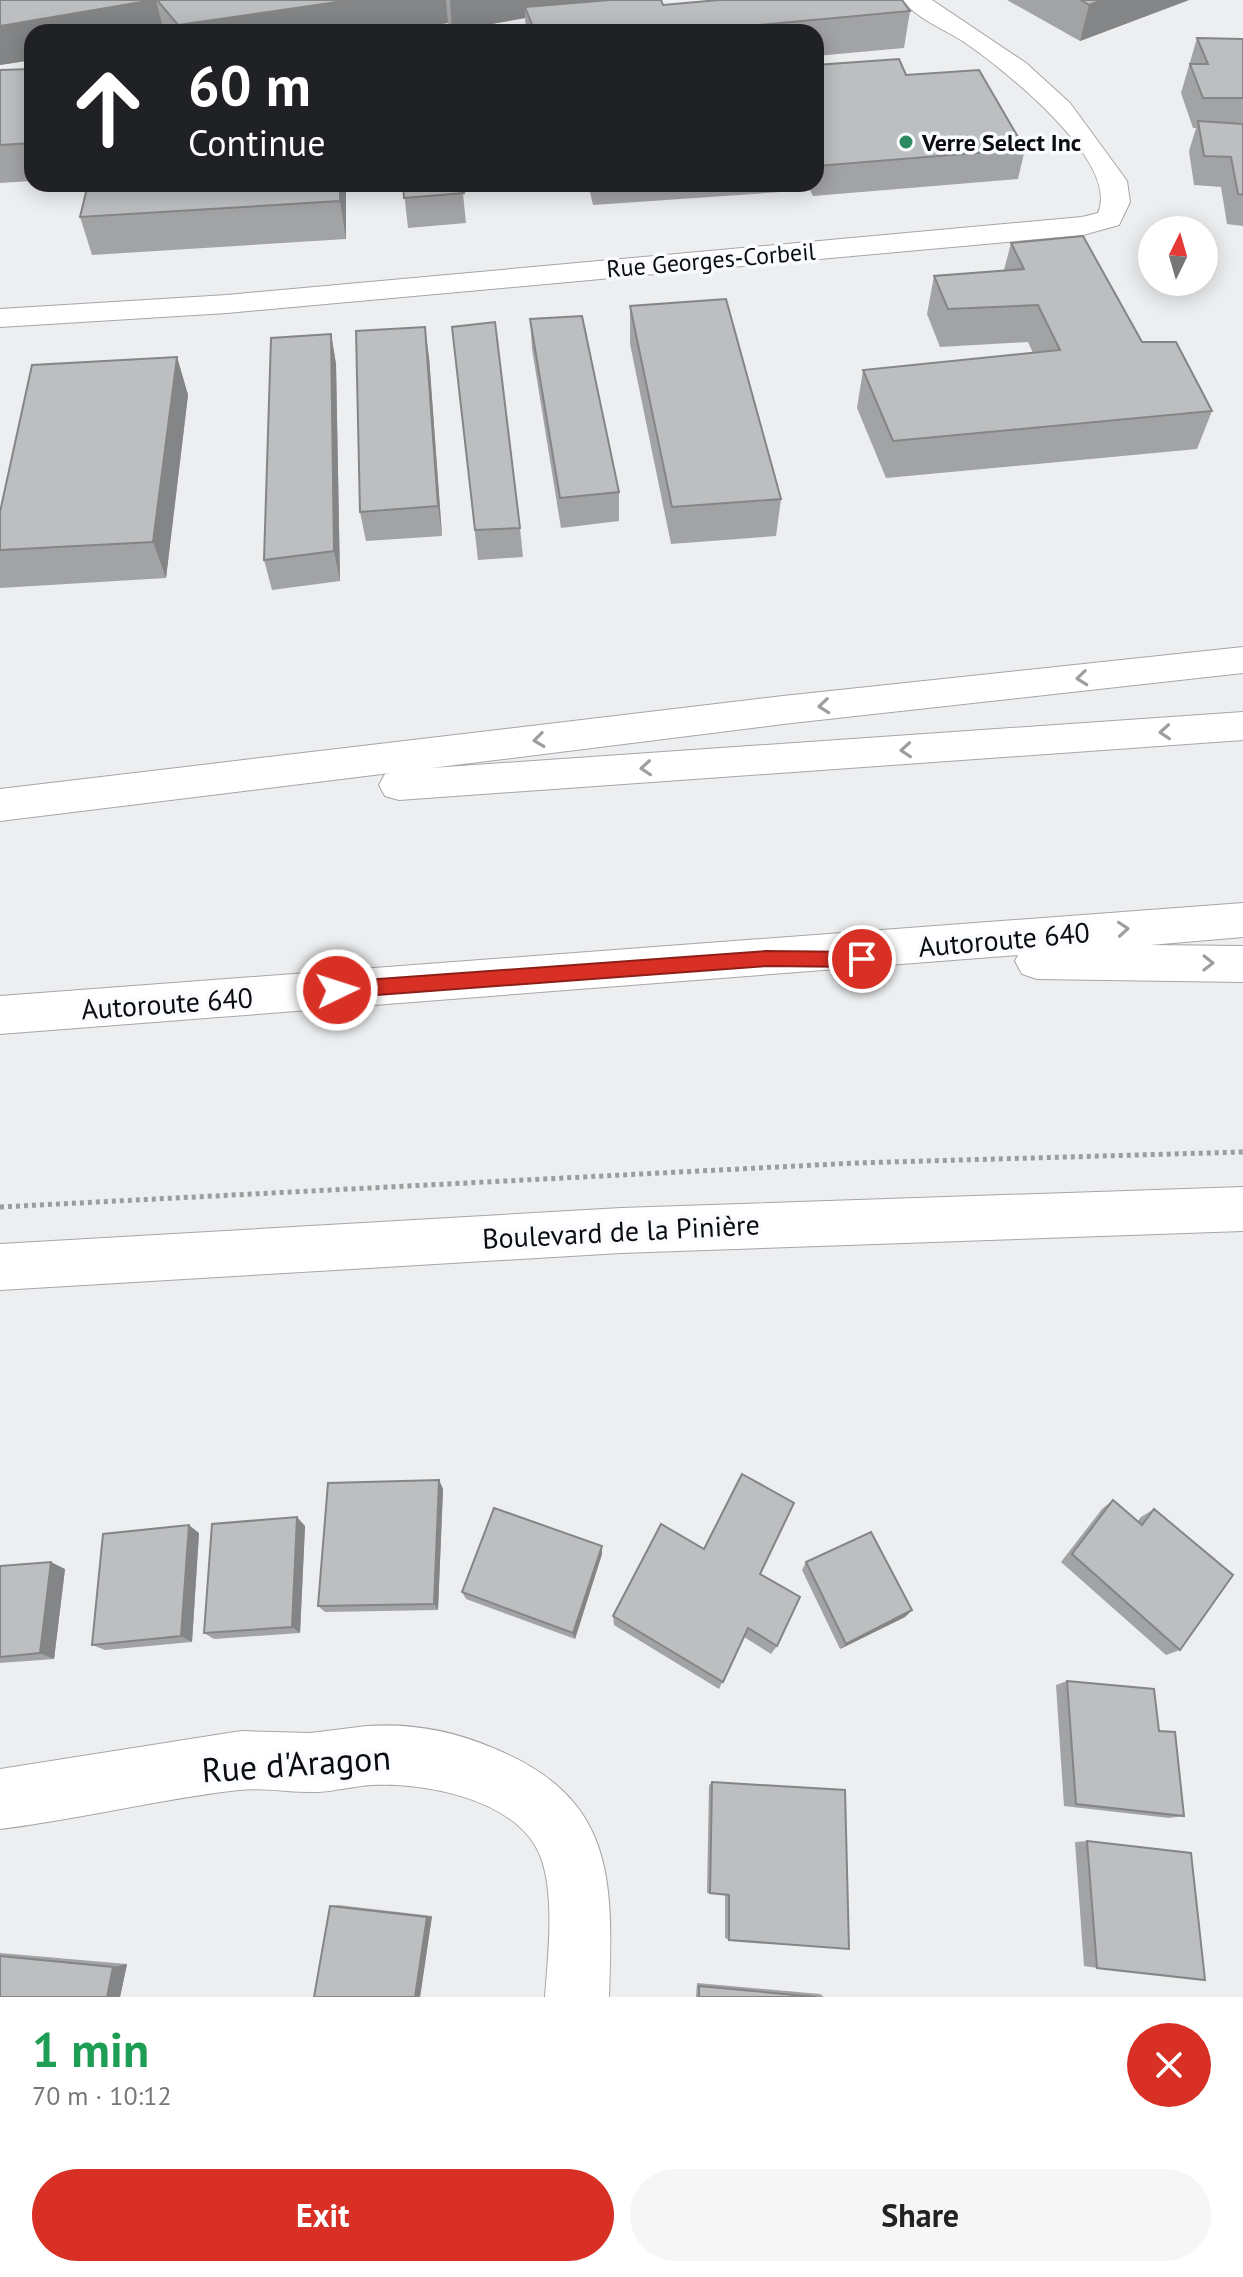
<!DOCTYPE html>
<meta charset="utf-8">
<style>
body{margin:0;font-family:"PT Sans",sans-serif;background:#f6f6f6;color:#222;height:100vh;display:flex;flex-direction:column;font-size:30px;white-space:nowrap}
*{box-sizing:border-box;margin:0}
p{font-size:26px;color:#767676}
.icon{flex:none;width:44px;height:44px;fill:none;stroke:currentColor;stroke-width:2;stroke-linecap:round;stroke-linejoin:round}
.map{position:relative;height:1997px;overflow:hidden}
.side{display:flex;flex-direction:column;background:#fff;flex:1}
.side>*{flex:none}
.hud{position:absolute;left:24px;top:24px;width:800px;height:168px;border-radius:24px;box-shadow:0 4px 20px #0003;background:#202124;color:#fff;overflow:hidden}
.needle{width:52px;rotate:5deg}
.controls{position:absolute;left:1138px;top:216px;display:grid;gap:16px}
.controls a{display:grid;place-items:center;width:80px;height:80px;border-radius:50%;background:#fff;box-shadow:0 4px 20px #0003;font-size:40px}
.pin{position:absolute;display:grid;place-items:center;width:68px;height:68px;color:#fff;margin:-34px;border:4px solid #fff;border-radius:50%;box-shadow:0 2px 8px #0007}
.me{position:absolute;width:88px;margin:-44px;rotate:86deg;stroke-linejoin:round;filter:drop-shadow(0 0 6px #0008)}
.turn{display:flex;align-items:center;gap:28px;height:168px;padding:0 32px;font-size:36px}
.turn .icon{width:104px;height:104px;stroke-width:2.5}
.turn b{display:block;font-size:56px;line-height:68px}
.round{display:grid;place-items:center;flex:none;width:84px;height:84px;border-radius:42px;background:#f6f6f6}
.summary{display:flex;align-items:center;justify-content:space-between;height:136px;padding:0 32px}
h1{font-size:48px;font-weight:700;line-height:60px;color:#1e9e55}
.button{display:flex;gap:16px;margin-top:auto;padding:16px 32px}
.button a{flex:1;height:92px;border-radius:48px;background:#d93025;color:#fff;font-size:32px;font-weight:700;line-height:92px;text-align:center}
.button a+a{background:#f6f6f6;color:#222}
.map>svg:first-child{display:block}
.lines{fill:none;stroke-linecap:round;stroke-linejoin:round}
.minor-casing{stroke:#a5a6a9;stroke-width:2}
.tertiary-casing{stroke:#a5a6a9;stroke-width:2}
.motorway-casing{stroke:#a5a6a9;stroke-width:2}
.path{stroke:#9b9d9e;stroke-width:5;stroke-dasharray:4 4;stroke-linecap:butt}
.minor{fill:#fff;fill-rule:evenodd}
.tertiary{fill:#fff;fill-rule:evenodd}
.motorway{fill:#fff;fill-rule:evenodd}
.wall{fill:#a2a3a5}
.shaded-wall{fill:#848586}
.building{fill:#bcbec0;stroke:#848586;stroke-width:2}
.oneway{stroke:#9d9e9e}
.route{fill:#d93025;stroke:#8d1f18;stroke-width:2}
.poi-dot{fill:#2d8960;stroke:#f9fbfe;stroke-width:3}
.labels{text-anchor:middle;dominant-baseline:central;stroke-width:7;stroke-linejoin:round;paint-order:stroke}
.far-poi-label{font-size:24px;font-weight:bold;fill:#0b0c0d;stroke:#f9fbfe;text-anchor:start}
.far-street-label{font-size:24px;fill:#0b0c0d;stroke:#f9fbfe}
.street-label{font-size:28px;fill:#0b0c0d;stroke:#f9fbfe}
.near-street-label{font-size:34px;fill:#0b0c0d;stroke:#f9fbfe}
</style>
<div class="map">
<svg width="1243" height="1997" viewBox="0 0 1243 1997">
<rect width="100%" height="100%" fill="#eceef0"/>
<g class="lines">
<defs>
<g id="minor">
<path d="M 903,0 L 932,0 L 1026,63 L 1070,103 L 1127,181 L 1130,202 L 1119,225 L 1083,235 L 227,313 L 0,327 L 0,309 L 227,295 L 1082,217 L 1098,213 C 1121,161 1002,68 964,42 C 946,30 915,18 903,0 Z"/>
<path d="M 367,1726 C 410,1723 454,1731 493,1748 C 616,1798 613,1880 609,1997 L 545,1997 C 548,1957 555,1896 541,1858 C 520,1800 426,1782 372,1785 C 354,1786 336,1791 318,1792 C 292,1793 266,1787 239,1790 C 159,1799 80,1819 0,1829 L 0,1769 L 241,1731 L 310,1733 Z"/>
</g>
<polygon id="tertiary" points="1243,1187 1243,1231 621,1253 0,1290 0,1244 621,1208"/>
<g id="motorway">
<polygon points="1243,647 1243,673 783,724 431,768 1243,712 1243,740 399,800 385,796 379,785 385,774 390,773 0,821 0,789 783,696"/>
<polygon points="1243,903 1243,937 1150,945 1243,946 1243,982 1037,979 1022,974 1015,961 1018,955 0,1034 0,996"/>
</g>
</defs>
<use href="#minor" class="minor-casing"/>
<use href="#tertiary" class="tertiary-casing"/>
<use href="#motorway" class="motorway-casing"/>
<polyline class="path" points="0,1207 855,1163 1243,1152"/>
<use href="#minor" class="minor"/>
<use href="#tertiary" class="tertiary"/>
<use href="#motorway" class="motorway"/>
</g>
<g class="wall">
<polygon points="0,0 661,0 663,5 910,11 904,48 816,56 816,32 526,32 525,18 452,31 448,23 386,32 32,32 32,60 0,65"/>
<polygon points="1007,0 1189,0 1080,41"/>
<polygon points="1197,38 1243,39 1243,226 1227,224 1221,187 1194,185 1189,151 1196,128 1193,128 1181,93"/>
<polygon points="816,65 906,75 1025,149 1018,179 813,196 810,190 593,205 588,184 816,184"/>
<polygon points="32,69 32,181 0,183 0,70"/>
<polygon points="88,184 346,184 346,239 92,255 80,217"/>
<polygon points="403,184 462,184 466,223 408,228"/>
<polygon points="1011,243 1142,342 1212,411 1197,449 886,478 857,408 863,370 1033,353 1028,342 940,347 927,314 934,276 1004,270"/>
<polygon points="630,306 781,499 776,536 671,544 630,344"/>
<polygon points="530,319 619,492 619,521 561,528 532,349"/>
<polygon points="452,327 520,528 523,557 478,560"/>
<polygon points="331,334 336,364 340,581 272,590 264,560"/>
<polygon points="177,357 188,395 166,578 0,588 0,512"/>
<polygon points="429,357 442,536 366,541 360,512"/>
<polygon points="439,1480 443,1489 438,1610 325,1612 318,1606"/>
<polygon points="1113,1500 1138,1521 1141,1517 1154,1509 1180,1650 1166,1655 1061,1562 1102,1509"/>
<polygon points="305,1526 300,1633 214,1639 204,1633"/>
<polygon points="199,1533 192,1642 105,1650 92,1645"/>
<polygon points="704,1549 760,1574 777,1646 771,1654 744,1637 719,1689 614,1625 613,1616"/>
<polygon points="602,1554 575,1639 466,1599 462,1592"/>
<polygon points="806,1562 912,1610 905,1617 840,1649 802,1570"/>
<polygon points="0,1566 65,1569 54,1659 0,1663"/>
<polygon points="1067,1681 1184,1816 1169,1818 1064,1806 1056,1685"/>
<polygon points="712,1782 845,1790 729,1940 725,1938 725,1895 707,1893 709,1785"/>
<polygon points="1087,1841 1097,1968 1084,1966 1075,1842"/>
<polygon points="338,1905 432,1916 420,1997 330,1906"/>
<polygon points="0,1953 127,1964 120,1997 0,1997"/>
<polygon points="697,1983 820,1994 824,1997 696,1997"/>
</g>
<g class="shaded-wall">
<polygon points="153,0 156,0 164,32 32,32 32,60 0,65 0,26"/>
<polygon points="351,0 446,0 448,23 386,32 179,32 178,25"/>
<polygon points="450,0 637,0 525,7 525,18 452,31"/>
<polygon points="1102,0 1189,0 1080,41 1089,5"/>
<polygon points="340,184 346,184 346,239 340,201"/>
<polygon points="425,327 429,357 442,536 438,506"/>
<polygon points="331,334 336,364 340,581 334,551"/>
<polygon points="177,357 188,395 166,578 153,542"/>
<polygon points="439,1480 443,1489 438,1610 434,1604"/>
<polygon points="297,1517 305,1526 300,1633 292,1627"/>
<polygon points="189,1525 199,1533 192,1642 181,1636"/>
<polygon points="602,1546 602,1554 575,1639 573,1633"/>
<polygon points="51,1562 65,1569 54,1659 40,1653"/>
<polygon points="912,1610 905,1617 840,1649 846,1644"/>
<polygon points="432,1916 420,1997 415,1997 427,1917"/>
<polygon points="127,1964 120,1997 107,1997 113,1967"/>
</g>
<g class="building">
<polygon points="0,0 153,0 0,26"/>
<polygon points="157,0 351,0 178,25"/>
<polygon points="610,0 661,0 663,5 719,0 902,0 910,11 685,32 535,32 525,7"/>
<polygon points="1081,0 1102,0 1089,5"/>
<polygon points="339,28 339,32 278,32"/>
<polygon points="504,30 505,32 487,32"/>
<polygon points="1197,38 1243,39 1243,98 1203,98 1190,64 1208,64"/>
<polygon points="899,59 906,75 979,70 1025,149 817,166 816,65"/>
<polygon points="32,69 32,143 0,145 0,70"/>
<polygon points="1198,121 1243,124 1243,195 1238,194 1231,157 1204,156"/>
<polygon points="88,184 340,184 340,201 80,217"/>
<polygon points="403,184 462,184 464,193 404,198"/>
<polygon points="1083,236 1142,342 1176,342 1212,411 893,441 863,370 1060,350 1038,305 948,309 934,276 1024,269 1011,243"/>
<polygon points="726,299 781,499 672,507 630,306"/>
<polygon points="582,316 619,492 560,498 530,319"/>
<polygon points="495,322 520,528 475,530 452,327"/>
<polygon points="425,327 438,506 360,512 356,331"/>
<polygon points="331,334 334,551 264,560 271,338"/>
<polygon points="177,357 153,542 0,550 0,512 32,365"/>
<polygon points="742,1474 794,1503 760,1574 800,1597 777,1646 748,1628 723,1682 613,1616 661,1524 704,1549"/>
<polygon points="439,1480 434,1604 318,1606 328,1483"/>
<polygon points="1113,1500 1142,1525 1154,1509 1233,1575 1180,1650 1072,1554"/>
<polygon points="494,1508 602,1546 573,1633 462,1592"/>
<polygon points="297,1517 292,1627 204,1633 212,1524"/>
<polygon points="189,1525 181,1636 92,1645 103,1534"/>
<polygon points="871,1532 912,1610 846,1644 806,1562"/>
<polygon points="51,1562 40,1653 0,1657 0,1566"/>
<polygon points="1067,1681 1154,1689 1159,1731 1175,1732 1184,1816 1076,1804"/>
<polygon points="712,1782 845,1790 849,1949 729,1940 729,1895 710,1893"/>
<polygon points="1087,1841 1191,1853 1205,1980 1097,1968"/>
<polygon points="330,1906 427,1917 415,1997 314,1997"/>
<polygon points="0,1956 113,1967 107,1997 0,1997"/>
<polygon points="699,1986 816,1997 699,1997"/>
</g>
<defs><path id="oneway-chevron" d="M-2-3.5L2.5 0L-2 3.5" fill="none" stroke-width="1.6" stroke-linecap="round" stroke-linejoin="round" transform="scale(2)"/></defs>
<g class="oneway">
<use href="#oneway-chevron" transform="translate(1082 678) rotate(174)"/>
<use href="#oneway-chevron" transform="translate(824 706) rotate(174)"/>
<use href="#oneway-chevron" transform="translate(1165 732) rotate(176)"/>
<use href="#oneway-chevron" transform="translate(539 740) rotate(173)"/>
<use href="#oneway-chevron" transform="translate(906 750) rotate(176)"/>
<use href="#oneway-chevron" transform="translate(646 768) rotate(176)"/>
<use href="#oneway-chevron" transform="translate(1123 929) rotate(-4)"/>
<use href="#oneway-chevron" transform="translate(1208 963) rotate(1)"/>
</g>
<polygon class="route" points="766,951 862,952 871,959 862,967 766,966 337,998 331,995 328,990 331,985 337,982"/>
<circle class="poi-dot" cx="906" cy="142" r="8"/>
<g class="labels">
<g class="far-poi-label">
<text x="922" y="142">Verre Select Inc</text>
</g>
<g class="far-street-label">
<text transform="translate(711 260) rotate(-5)">Rue Georges-Corbeil</text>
</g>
<g class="street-label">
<text transform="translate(1004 939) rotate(-5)">Autoroute 640</text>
<text transform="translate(167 1003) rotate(-4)">Autoroute 640</text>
<text transform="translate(621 1231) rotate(-3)">Boulevard de la Pinière</text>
</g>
<g class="near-street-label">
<text transform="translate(296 1763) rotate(-4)">Rue d'Aragon</text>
</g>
</g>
</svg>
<div class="controls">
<a><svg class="needle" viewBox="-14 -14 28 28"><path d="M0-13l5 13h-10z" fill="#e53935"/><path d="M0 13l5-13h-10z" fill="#767676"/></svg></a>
</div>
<div class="pin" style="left:862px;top:959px;background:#d93025"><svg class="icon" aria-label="arrive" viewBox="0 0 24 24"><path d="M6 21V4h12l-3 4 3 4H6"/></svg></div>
<svg class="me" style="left:337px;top:990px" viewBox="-20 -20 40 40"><circle r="17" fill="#d93025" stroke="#fff" stroke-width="3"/><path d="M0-11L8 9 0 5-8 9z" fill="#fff"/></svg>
<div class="hud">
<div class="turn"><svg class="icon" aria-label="ahead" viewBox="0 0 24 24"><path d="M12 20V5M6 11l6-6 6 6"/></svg><div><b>60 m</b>Continue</div></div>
</div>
</div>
<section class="side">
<div class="summary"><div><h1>1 min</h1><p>70 m · 10:12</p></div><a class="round" style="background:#d93025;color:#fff"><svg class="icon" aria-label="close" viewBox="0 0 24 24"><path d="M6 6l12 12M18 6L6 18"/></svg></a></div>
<div class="button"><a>Exit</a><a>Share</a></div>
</section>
